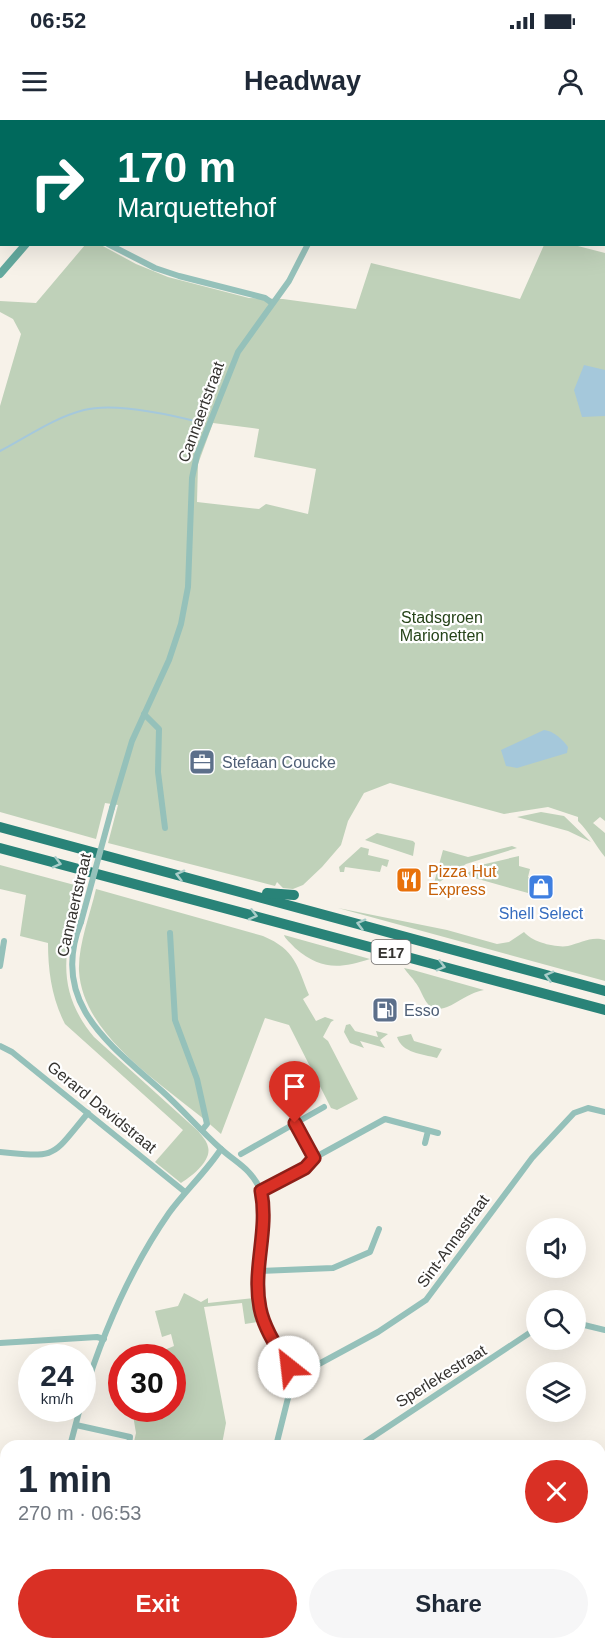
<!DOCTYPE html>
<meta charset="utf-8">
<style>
body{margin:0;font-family:Arial,sans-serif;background:#f6f6f7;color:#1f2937;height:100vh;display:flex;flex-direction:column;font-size:22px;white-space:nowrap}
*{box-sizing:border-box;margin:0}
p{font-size:20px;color:#747a83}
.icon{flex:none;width:33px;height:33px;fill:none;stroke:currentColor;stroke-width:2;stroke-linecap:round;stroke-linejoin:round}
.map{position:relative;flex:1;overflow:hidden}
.panel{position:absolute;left:0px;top:1320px;width:606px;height:210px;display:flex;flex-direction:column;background:#fff;border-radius:18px 18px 0 0;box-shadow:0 6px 24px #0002}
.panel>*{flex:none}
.banner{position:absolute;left:0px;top:0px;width:606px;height:126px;box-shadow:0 6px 24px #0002;background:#00695c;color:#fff;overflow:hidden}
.controls{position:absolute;left:526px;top:1098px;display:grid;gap:12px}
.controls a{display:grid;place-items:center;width:60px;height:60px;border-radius:50%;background:#fff;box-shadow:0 6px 24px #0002;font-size:30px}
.speed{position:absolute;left:18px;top:1224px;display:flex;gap:12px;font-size:30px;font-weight:700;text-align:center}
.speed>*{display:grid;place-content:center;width:78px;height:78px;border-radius:50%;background:#fff;box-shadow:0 6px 24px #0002;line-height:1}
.speed small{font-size:15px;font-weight:400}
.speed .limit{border:9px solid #d22;background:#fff;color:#111}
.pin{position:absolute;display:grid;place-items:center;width:51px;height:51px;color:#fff;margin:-62px -26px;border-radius:50% 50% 50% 0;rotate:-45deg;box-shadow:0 0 6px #0007}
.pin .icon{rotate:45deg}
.me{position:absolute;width:66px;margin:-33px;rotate:331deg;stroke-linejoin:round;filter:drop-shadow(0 0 4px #0008)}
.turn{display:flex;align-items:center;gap:21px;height:126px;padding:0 18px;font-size:27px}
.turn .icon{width:78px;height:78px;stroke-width:2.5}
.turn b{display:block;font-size:42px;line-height:51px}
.round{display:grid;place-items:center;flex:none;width:63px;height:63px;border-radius:32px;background:#f6f6f7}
.overview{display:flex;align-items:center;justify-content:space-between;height:102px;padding:0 18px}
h1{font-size:36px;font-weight:600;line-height:45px}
.cta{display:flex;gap:12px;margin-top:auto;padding:12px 18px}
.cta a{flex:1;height:69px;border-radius:36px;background:#d93025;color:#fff;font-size:24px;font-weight:600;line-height:69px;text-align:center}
.cta a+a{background:#f6f6f7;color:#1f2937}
.status{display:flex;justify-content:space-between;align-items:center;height:42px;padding:0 30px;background:#fff;direction:ltr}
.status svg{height:16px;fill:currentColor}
header{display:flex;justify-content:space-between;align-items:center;height:78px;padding:0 18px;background:#fff;font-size:27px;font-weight:600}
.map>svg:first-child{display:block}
.green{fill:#bfd1b9;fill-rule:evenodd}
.water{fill:#a5c8db}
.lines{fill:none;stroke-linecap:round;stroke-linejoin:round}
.stream{stroke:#a5c8db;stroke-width:2}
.street{stroke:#95c1ba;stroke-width:6}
.secondary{stroke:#63a99e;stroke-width:8}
.highway{stroke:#298378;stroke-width:10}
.street-bridge{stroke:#95c1ba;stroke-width:6}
.oneway{stroke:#a9cdc9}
.route-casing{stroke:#8d1f18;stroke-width:15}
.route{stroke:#d93025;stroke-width:10}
.labels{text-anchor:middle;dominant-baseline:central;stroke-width:4.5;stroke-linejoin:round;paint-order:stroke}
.shield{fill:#fff;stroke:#72706e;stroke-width:1.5}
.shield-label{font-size:15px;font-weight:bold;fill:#353330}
.street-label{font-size:16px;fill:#353330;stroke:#fff}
.park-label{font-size:16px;fill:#254318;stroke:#fff}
.service-label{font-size:16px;fill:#4e5e75;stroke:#fff;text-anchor:start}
.food-label{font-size:16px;fill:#c56008;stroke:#fff;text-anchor:start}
.shop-label{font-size:16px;fill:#366cbe;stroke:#fff}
</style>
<div class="status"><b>06:52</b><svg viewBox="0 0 49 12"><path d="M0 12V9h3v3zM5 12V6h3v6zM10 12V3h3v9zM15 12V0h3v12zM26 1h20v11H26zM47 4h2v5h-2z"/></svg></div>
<header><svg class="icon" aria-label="menu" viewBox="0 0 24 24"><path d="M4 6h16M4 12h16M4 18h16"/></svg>Headway<svg class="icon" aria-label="person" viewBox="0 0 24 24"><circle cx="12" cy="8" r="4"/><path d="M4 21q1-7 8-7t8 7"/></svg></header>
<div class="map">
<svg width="605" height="1530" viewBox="0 0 605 1530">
<rect width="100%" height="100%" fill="#f7f2e9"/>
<g class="green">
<path d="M 85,125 L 101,125 L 136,144 L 168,157 L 249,178 L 283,179 L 356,189 L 371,143 L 520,179 L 544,125 L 574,125 L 605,133 L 605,701 L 600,697 L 593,703 L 605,713 L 605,737 C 595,725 590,713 578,701 L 578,697 L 548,687 L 504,694 L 390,663 L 364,673 L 348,701 L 341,725 L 322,747 L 303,765 L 293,769 L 283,768 L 277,762 L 275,766 L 108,723 L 118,685 L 105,683 L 96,719 L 0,692 L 0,286 L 21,214 L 13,199 L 0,192 L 0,181 L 36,183 ZM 213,303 L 259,309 L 254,337 L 316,349 L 308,394 L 266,384 L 259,389 L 197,382 L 198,344 Z"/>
<polygon points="541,692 564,696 591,722 568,711 517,697"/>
<polygon points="377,713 413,721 415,723 413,736 365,720"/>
<polygon points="512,726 517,728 466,744 438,763 434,763 443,730 468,737"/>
<polygon points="361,727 369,729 368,735 389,740 387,747 382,745 380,752 345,747 344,752 340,752 339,747"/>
<polygon points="519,736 519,746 530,749 528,757 532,758 528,773 464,755 481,745"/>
<path d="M 0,745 L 82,767 C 66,824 52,867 94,917 L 198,1011 C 202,1016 207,1021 208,1027 C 212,1041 191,1057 181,1063 L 155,1042 L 183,1010 L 65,904 C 52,879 48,851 48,823 L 20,816 L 26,775 L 0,769 Z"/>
<path d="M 96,769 L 263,816 C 296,830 297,846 309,875 L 303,879 L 316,901 L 325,897 L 334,900 L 331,902 L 323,917 L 328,921 L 358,979 L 337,990 L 331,988 L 289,905 L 265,898 L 221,1014 C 175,971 83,921 79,851 C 78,825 90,795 96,769 Z"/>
<path d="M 338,788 L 447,810 L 497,824 L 509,822 L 524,812 C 532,822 556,828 568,826 C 581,823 591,816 605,820 L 605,861 Z"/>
<path d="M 284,815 L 370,839 C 339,849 321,850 295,828 C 291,823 285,819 284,815 Z"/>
<path d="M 404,848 L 413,850 L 484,870 C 465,874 458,884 444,888 C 425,894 424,872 415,862 C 413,858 407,853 404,848 Z"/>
<polygon points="350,904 355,911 378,917 376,911 388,914 380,920 385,928 360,921 364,928 350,923 344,912 346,905"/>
<path d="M 411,914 L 414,921 L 442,929 L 437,938 C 422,934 402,933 397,917 Z"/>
<polygon points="184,1173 201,1182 208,1178 208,1183 254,1178 257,1202 245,1204 242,1183 204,1187 226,1303 222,1324 230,1326 133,1326 136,1313 132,1289 172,1288 172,1238 138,1237 138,1235 150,1236 174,1226 171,1214 162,1217 155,1191 178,1186"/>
</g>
<g class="water">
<polygon points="584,245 605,250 605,296 582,297 574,270"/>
<path d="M 544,610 C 554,611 563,620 568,627 L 567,633 L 517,648 L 506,646 L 501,630 Z"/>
</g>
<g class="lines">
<path class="stream" d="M 0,331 C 27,317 53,298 84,290 C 115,282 172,295 203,303"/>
<g class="street">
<polyline points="370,2 371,0"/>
<polyline points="108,124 155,148 179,156 265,178 272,183"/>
<polyline points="144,594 159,609 158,652 165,708"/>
<polyline points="112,688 132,621 169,540 181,504 188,467 192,358 197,335 238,232 289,161 308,124"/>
<path d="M 81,802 C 49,882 109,924 162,971 C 182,989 200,1010 220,1028 C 236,1043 251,1048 261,1071 C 274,1103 256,1141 258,1175 C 260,1206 282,1229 293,1258"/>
<polyline points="170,813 175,900 197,959 207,1004 203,1009"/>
<polyline points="0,846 4,821"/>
<polyline points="0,926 12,932 185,1072"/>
<polyline points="425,1023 428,1011"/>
<path d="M 0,1032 C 59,1038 51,1037 88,993"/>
<polyline points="241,1034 324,987"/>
<polyline points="314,1038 385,999 438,1013"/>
<polyline points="261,1071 305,1048 314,1038 295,1003"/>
<polyline points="260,1151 333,1148 370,1132 379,1109"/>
<polyline points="576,1203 605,1210"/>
<polyline points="0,1223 97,1217 104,1219"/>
<path d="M 82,1280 C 102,1215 130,1149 169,1093 C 185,1071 206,1052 221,1029"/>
<polyline points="76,1305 130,1317 129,1326"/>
<polyline points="70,1326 80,1288"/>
<polyline points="276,1326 293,1258 378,1212 426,1180 532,1038 574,993 588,988 605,992"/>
<polyline points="359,1326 537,1208"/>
<polyline points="600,1340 605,1338"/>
<polyline points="0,1358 6,1359"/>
<polyline points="600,1486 605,1485"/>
<polyline points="308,1524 309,1530"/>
<polyline points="35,1530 42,1524"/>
</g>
<g class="secondary">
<polyline points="144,2 146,0"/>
<polyline points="0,154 26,124"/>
</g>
<g class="highway">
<polyline points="0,707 605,871"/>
<polyline points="0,728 605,890"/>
<polyline points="267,773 294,775"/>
</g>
<polyline class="street-bridge" points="81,802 112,688"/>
</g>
<defs><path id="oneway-chevron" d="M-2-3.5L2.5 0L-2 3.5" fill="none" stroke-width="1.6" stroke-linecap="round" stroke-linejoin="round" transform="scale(1.5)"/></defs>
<g class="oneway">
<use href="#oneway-chevron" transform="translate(57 743) rotate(15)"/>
<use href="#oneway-chevron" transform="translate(180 755) rotate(-165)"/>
<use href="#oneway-chevron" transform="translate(253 795) rotate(15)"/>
<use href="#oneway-chevron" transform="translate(361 804) rotate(-165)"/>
<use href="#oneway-chevron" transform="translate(441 846) rotate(15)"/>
<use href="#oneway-chevron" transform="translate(549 856) rotate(-165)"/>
</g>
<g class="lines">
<defs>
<path id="route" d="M 289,1247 C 278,1229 264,1209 260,1188 C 252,1149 269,1111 261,1071 L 305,1048 L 314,1038 L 295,1003"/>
</defs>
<use href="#route" class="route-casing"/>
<use href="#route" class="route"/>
</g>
<defs>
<symbol id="office-square" viewBox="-11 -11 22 22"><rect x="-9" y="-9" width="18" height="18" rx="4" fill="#5c6f8a" stroke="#fff"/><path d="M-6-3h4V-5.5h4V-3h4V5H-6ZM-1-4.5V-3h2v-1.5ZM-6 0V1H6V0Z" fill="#fff"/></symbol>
<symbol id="restaurant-square" viewBox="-11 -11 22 22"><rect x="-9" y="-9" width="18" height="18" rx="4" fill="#e8710a" stroke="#fff"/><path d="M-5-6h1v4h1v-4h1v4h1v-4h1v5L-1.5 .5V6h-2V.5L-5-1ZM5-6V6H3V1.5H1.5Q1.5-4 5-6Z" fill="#fff"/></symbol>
<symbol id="shop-square" viewBox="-11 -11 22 22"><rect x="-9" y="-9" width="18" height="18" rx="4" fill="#3f7fe0" stroke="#fff"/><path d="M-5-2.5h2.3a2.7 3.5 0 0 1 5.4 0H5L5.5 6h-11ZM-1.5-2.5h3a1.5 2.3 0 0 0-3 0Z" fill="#fff"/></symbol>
<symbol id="fuel-square" viewBox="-11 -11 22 22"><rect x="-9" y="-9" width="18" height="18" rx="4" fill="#5c6f8a" stroke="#fff"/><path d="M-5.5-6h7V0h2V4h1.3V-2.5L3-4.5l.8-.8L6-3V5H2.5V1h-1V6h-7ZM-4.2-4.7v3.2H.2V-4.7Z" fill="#fff"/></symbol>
</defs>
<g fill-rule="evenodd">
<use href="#office-square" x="187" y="627" width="30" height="30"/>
<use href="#restaurant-square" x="394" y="745" width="30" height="30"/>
<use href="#shop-square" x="526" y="752" width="30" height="30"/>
<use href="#fuel-square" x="370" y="875" width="30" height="30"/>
</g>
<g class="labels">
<rect class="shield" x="371.5" y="820" width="39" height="24" rx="4.5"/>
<g class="shield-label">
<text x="391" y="832">E17</text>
</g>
<g class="street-label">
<text transform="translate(201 292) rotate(-70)">Cannaertstraat</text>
<text transform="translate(74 785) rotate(-77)">Cannaertstraat</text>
<text transform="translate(102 987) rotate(39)">Gerard Davidstraat</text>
<text transform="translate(453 1121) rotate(-54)">Sint-Annastraat</text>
<text transform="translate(441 1256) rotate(-32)">Sperlekestraat</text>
</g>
<g class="park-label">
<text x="442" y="497">Stadsgroen<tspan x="442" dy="18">Marionetten</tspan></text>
</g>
<g class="service-label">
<text x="222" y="642">Stefaan Coucke</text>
<text x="404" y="890">Esso</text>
</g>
<g class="food-label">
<text x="428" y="751">Pizza Hut<tspan x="428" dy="18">Express</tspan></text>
</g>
<g class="shop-label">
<text x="541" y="793">Shell Select</text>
</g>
</g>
</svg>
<div class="controls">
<a><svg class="icon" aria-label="sound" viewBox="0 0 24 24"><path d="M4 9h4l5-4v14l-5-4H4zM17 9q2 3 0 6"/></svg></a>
<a><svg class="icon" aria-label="search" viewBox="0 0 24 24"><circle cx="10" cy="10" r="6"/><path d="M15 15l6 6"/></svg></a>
<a><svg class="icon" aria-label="layers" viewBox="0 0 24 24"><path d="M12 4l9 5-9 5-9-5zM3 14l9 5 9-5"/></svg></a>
</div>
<div class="speed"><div>24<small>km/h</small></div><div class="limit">30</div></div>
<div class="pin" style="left:295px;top:1003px;background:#d93025"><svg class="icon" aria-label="arrive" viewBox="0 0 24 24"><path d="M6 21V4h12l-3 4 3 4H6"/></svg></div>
<svg class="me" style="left:289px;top:1247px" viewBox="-20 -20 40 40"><circle r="19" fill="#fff"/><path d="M0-13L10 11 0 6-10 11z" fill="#d93025"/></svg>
<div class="banner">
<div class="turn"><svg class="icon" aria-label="right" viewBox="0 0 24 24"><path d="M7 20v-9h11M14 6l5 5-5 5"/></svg><div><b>170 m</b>Marquettehof</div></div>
</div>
<section class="panel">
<div class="overview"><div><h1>1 min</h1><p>270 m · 06:53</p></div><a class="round" style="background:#d93025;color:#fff"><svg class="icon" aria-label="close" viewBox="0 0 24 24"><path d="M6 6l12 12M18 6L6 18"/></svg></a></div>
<div class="cta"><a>Exit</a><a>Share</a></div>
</section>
</div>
